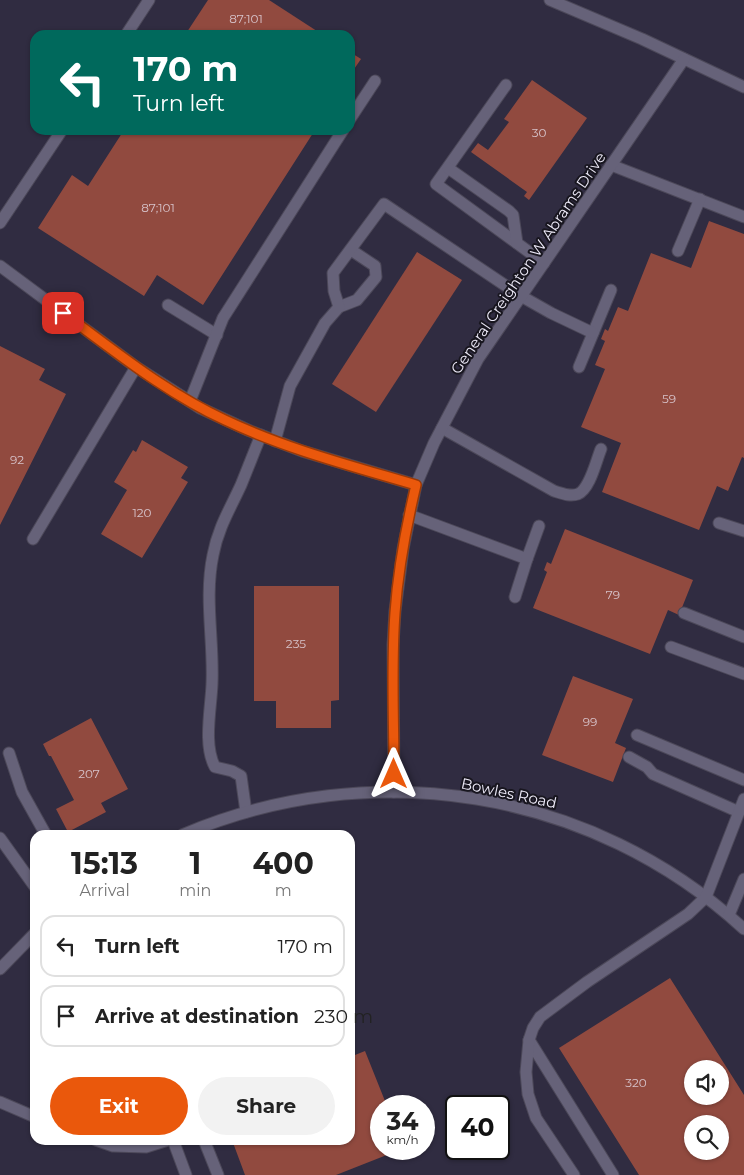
<!DOCTYPE html>
<style>
body{margin:0;font-family:Montserrat,sans-serif;background:#f2f2f2;color:#222;height:100vh;display:flex;flex-direction:column;font-size:19px;white-space:nowrap}
*{box-sizing:border-box;margin:0}
p{font-size:16px;color:#767676}
.icon{flex:none;width:28px;height:28px;fill:none;stroke:currentColor;stroke-width:2;stroke-linecap:round;stroke-linejoin:round}
.map{position:relative;flex:1;overflow:hidden}
.side{position:absolute;left:30px;top:830px;width:325px;height:315px;display:flex;flex-direction:column;background:#fff;border-radius:15px;box-shadow:0 1px 4px #0004}
.side>*{flex:none}
.banner{position:absolute;left:30px;top:30px;width:325px;height:105px;border-radius:15px;box-shadow:0 1px 4px #0004;background:#00695c;color:#fff;overflow:hidden}
.controls{position:absolute;left:684px;top:1060px;display:grid;gap:10px}
.controls a{display:grid;place-items:center;width:45px;height:45px;border-radius:50%;background:#fff;box-shadow:0 1px 4px #0004;font-size:25px}
.speed{position:absolute;left:370px;top:1095px;display:flex;gap:10px;font-size:25px;font-weight:700;text-align:center}
.speed>*{display:grid;place-content:center;width:65px;height:65px;border-radius:50%;background:#fff;box-shadow:0 1px 4px #0004;line-height:1}
.speed small{font-size:12px;font-weight:400}
.speed .limit{border:2px solid #111;border-radius:8px;background:#fff;color:#111}
.pin{position:absolute;display:grid;place-items:center;width:42px;height:42px;color:#fff;margin:-21px;border-radius:10px;box-shadow:0 2px 8px #0006}
.me{position:absolute;width:55px;margin:-28px;rotate:0deg;stroke-linejoin:round;filter:drop-shadow(0 0 4px #0008)}
.turn{display:flex;align-items:center;gap:18px;height:105px;padding:0 20px;font-size:22px}
.turn .icon{width:65px;height:65px;stroke-width:2.5}
.turn b{display:block;font-size:35px;line-height:42px}
.eta{display:flex;justify-content:space-evenly;align-items:center;height:85px;text-align:center}
.eta b{font-size:30px;font-weight:700;line-height:35px}
.cta{display:flex;gap:10px;margin-top:auto;padding:10px 20px}
.cta a{flex:1;height:58px;border-radius:30px;background:#ea580c;color:#fff;font-size:20px;font-weight:700;line-height:58px;text-align:center}
.cta a+a{background:#f2f2f2;color:#222}
ul{padding:0;list-style:none}
li{display:flex;align-items:center;gap:15px;height:62px;margin:0 10px 8px;padding:0 10px;border:2px solid #e0e0e0;border-radius:15px}
li div{flex:1}
li b{display:block;font-size:19px}
li em{font-style:normal}
.map>svg:first-child{display:block}
.building{fill:#914a3f;fill-rule:evenodd}
.lines{fill:none;stroke-linecap:round;stroke-linejoin:round}
.minor-casing{stroke:#4c4859;stroke-width:13}
.minor{stroke:#666279;stroke-width:11}
.route-casing{stroke:#983908;stroke-width:12}
.route{stroke:#ea580c;stroke-width:9}
.labels{text-anchor:middle;dominant-baseline:central;stroke-width:4;stroke-linejoin:round;paint-order:stroke}
.number-label{font-size:12px;fill:#d7c3ca}
.street-label{font-size:15px;fill:#eeebf9;stroke:#18161f}
</style>
<div class="map">
<svg width="744" height="1175" viewBox="0 0 744 1175">
<rect width="100%" height="100%" fill="#302c41"/>
<g class="building">
<polygon points="208,0 269,0 323,35 185,35"/>
<polygon points="350,52 361,59 350,75"/>
<polygon points="532,80 587,118 529,200 524,196 527,192 471,152 478,143 488,150 509,122 504,119"/>
<polygon points="124,130 315,130 203,305 157,275 144,296 38,228 72,175 88,186"/>
<polygon points="709,221 744,234 744,458 742,457 728,491 717,486 699,530 602,492 621,443 581,427 605,369 595,365 605,341 601,339 605,329 608,331 618,307 628,311 651,253 691,268"/>
<polygon points="417,252 462,280 376,412 332,384"/>
<polygon points="0,346 45,369 39,380 66,394 0,525"/>
<polygon points="142,440 188,467 181,478 188,482 142,558 101,534 127,490 114,482 133,450 136,452"/>
<polygon points="565,529 693,580 679,615 668,610 650,654 533,608 547,572 544,570 547,562 551,564"/>
<polygon points="254,586 339,586 339,700 331,701 331,728 276,728 276,701 254,701"/>
<polygon points="573,676 633,699 615,743 626,748 613,782 542,755"/>
<polygon points="91,718 128,789 101,803 106,812 68,832 56,809 74,800 51,756 49,756 43,744"/>
<path d="M 670,978 L 744,1095 L 744,1175 L 639,1175 L 559,1048 ZM 692,1069 L 720,1069 L 720,1096 L 692,1096 ZM 692,1124 L 720,1124 L 720,1151 L 692,1151 Z"/>
<polygon points="365,1051 387,1106 381,1106 381,1149 402,1149 336,1175 245,1175 232,1140 350,1140 350,1057"/>
</g>
<g class="lines">
<defs>
<g id="minor">
<polyline points="550,0 642,39 744,87"/>
<polyline points="126,35 149,0"/>
<polyline points="506,85 436,184 544,263"/>
<polyline points="350,119 375,81"/>
<polyline points="611,165 744,217"/>
<polyline points="448,168 509,211 513,215 517,243"/>
<polyline points="0,223 62,130"/>
<polyline points="678,251 700,199"/>
<polyline points="0,266 136,367 200,408 250,431 302,451 416,485"/>
<polyline points="168,305 217,335"/>
<polyline points="339,307 357,300 376,277 375,266 351,250"/>
<polyline points="579,367 611,290"/>
<polyline points="190,401 223,318 343,130"/>
<path d="M 442,428 L 554,491 C 561,493 570,497 578,494 C 590,489 596,461 601,449"/>
<polyline points="275,441 290,386 325,323 339,307 334,291 333,273 384,204 521,296 551,313 593,333"/>
<polyline points="409,515 527,559"/>
<polyline points="719,523 744,531"/>
<polyline points="33,539 136,367"/>
<polyline points="515,597 527,559 539,526"/>
<polyline points="684,613 744,637"/>
<polyline points="671,647 744,674"/>
<polyline points="637,735 744,780"/>
<polyline points="9,753 22,792 46,835"/>
<polyline points="629,757 647,767 653,774 739,812"/>
<polyline points="394,792 393,645 395,611 403,549 416,485 434,443 478,359 684,59"/>
<path d="M 246,812 L 241,776 L 232,771 L 215,767 C 203,745 211,709 212,684 C 214,641 204,598 213,555 C 218,528 230,509 241,485 C 248,468 254,452 261,435"/>
<path d="M 182,835 C 371,754 592,789 744,929"/>
<polyline points="0,838 35,887"/>
<polyline points="729,915 744,879"/>
<polyline points="0,969 35,933"/>
<polyline points="529,1040 613,1175"/>
<polyline points="0,1102 35,1117"/>
<polyline points="96,1140 113,1146 146,1147 168,1140"/>
<polyline points="173,1140 186,1175"/>
<polyline points="204,1140 218,1175"/>
<polyline points="574,1175 536,1118 528,1094 526,1072 529,1040 533,1028 540,1017 587,982 688,914 706,897 744,799"/>
</g>
</defs>
<use href="#minor" class="minor-casing"/>
<use href="#minor" class="minor"/>
</g>
<g class="lines">
<defs>
<path id="route" d="M 63,313 C 115,351 166,393 225,420 C 286,449 352,466 416,485 C 406,527 398,570 395,613 C 391,666 394,720 394,774"/>
</defs>
<use href="#route" class="route-casing"/>
<use href="#route" class="route"/>
</g>
<g class="labels">
<g class="number-label">
<text x="246" y="18">87;101</text>
<text x="539" y="132">30</text>
<text x="158" y="207">87;101</text>
<text x="669" y="398">59</text>
<text x="17" y="459">92</text>
<text x="142" y="512">120</text>
<text x="613" y="594">79</text>
<text x="296" y="643">235</text>
<text x="590" y="721">99</text>
<text x="89" y="773">207</text>
<text x="636" y="1082">320</text>
</g>
<g class="street-label">
<text transform="translate(528 263) rotate(-56)">General Creighton W Abrams Drive</text>
<text transform="translate(509 793) rotate(12)">Bowles Road</text>
</g>
</g>
</svg>
<div class="controls">
<a><svg class="icon" aria-label="sound" viewBox="0 0 24 24"><path d="M4 9h4l5-4v14l-5-4H4zM17 9q2 3 0 6"/></svg></a>
<a><svg class="icon" aria-label="search" viewBox="0 0 24 24"><circle cx="10" cy="10" r="6"/><path d="M15 15l6 6"/></svg></a>
</div>
<div class="speed"><div>34<small>km/h</small></div><div class="limit">40</div></div>
<div class="pin" style="left:63px;top:313px;background:#d93025"><svg class="icon" aria-label="arrive" viewBox="0 0 24 24"><path d="M6 21V4h12l-3 4 3 4H6"/></svg></div>
<svg class="me" style="left:394px;top:774px" viewBox="-20 -20 40 40"><path d="M0-17L14 15 0 8-14 15z" fill="#ea580c" stroke="#fff" stroke-width="4"/></svg>
<div class="banner">
<div class="turn"><svg class="icon" aria-label="left" viewBox="0 0 24 24"><path d="M17 20v-9H6M10 6l-5 5 5 5"/></svg><div><b>170 m</b>Turn left</div></div>
</div>
<section class="side">
<div class="eta">
<div><b>15:13</b><p>Arrival</p></div>
<div><b>1</b><p>min</p></div>
<div><b>400</b><p>m</p></div>
</div>
<ul>
<li><svg class="icon" aria-label="left" viewBox="0 0 24 24"><path d="M17 20v-9H6M10 6l-5 5 5 5"/></svg><div><b>Turn left</b></div><em>170 m</em></li>
<li><svg class="icon" aria-label="arrive" viewBox="0 0 24 24"><path d="M6 21V4h12l-3 4 3 4H6"/></svg><div><b>Arrive at destination</b></div><em>230 m</em></li>
</ul>
<div class="cta"><a>Exit</a><a>Share</a></div>
</section>
</div>
